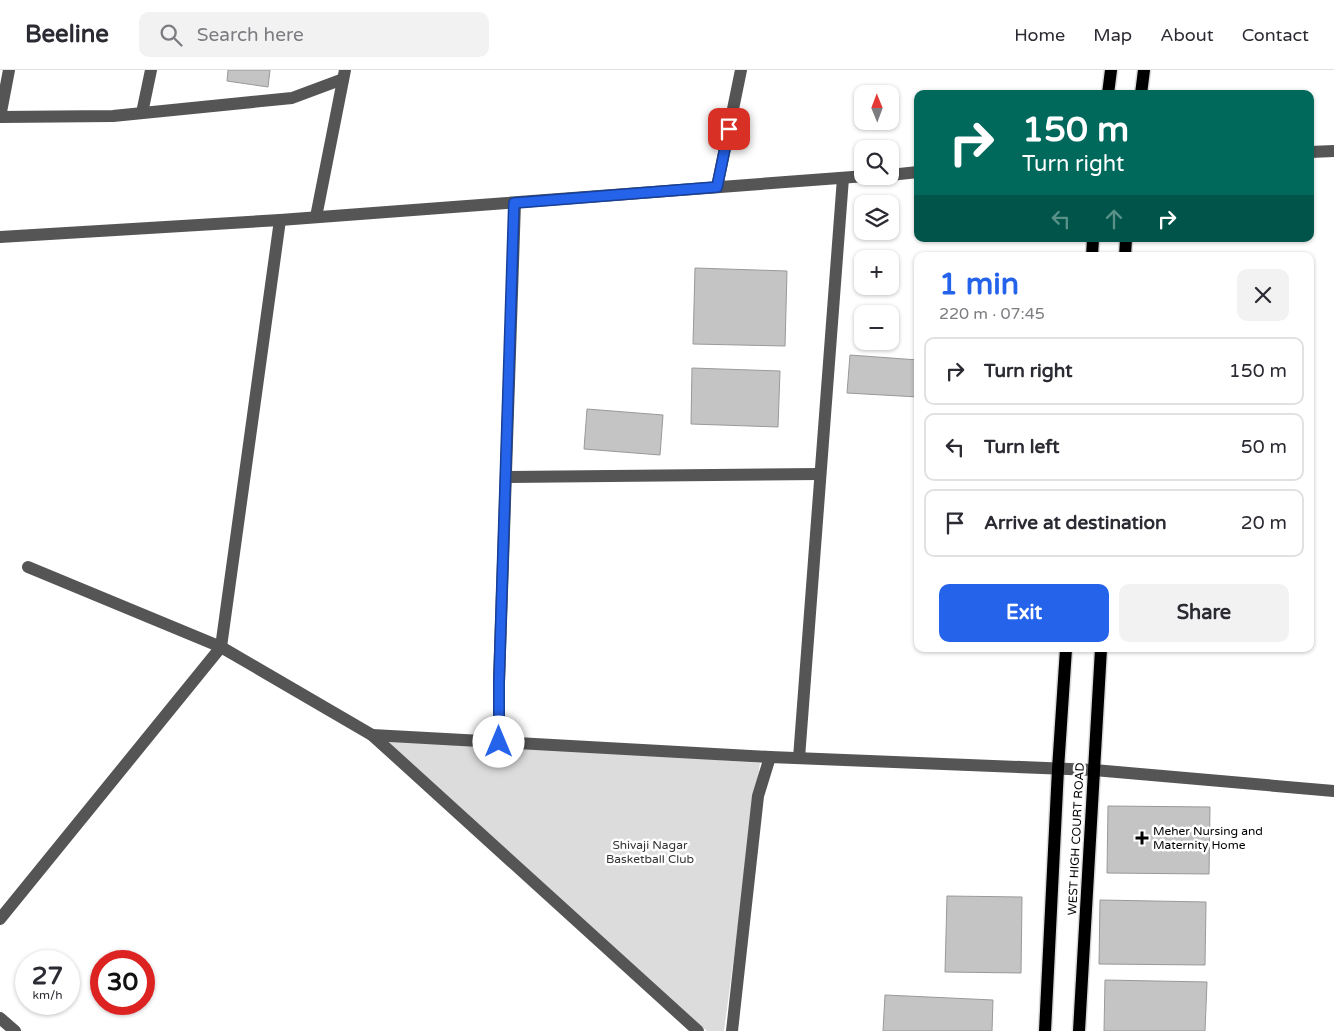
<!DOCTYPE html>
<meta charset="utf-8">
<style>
body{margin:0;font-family:"Varela Round",sans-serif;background:#f2f2f3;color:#2b2b33;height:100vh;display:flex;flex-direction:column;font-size:19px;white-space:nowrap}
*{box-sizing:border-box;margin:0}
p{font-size:16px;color:#7c7c81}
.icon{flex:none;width:28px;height:28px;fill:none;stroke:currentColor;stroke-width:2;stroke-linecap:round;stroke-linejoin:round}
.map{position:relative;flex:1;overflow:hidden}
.sheet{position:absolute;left:914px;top:182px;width:400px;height:400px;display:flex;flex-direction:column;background:#fff;border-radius:10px;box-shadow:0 1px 4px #0004}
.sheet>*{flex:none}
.top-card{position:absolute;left:914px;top:20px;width:400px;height:152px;border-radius:10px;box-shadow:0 1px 4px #0004;background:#00695c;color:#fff;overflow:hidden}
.needle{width:32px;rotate:359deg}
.buttons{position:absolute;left:854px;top:15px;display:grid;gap:10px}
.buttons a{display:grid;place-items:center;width:45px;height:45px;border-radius:10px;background:#fff;box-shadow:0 1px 4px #0004;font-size:25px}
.speed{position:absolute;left:15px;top:880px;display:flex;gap:10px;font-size:25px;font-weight:700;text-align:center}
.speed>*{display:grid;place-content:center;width:65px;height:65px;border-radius:50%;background:#fff;box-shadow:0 1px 4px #0004;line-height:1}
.speed small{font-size:12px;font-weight:400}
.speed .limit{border:8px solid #d22;background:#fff;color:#111}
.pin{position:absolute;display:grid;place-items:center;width:42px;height:42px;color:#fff;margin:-21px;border-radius:10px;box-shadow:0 2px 8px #0006}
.me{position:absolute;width:55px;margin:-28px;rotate:0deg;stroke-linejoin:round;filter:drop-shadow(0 0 4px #0008)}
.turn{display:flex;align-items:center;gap:18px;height:105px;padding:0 25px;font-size:22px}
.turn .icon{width:65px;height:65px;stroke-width:2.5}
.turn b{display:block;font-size:35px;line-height:42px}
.lanes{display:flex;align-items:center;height:48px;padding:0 25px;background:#0003;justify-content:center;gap:25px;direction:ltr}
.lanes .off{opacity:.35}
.round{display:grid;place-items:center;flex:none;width:52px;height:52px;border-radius:10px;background:#f2f2f3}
.overview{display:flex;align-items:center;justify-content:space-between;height:85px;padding:0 25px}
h1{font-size:30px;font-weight:700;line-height:38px;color:#2563eb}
.button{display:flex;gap:10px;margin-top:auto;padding:10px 25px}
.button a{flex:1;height:58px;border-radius:10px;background:#2563eb;color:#fff;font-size:20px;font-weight:700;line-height:58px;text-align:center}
.button a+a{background:#f2f2f3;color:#2b2b33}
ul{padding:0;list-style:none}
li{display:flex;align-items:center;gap:15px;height:68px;margin:0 10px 8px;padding:0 15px;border:2px solid #e1e1e2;border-radius:10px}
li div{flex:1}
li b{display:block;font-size:19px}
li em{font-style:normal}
header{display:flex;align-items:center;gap:30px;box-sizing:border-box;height:70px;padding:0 25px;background:#fff;border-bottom:1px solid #e1e1e2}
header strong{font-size:24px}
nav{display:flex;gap:28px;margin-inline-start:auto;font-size:18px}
.search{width:350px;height:45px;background:#f2f2f3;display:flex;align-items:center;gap:12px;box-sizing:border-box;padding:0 18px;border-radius:10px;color:#7c7c81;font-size:19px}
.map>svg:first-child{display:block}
.green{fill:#dcdcdc}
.building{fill:#c4c4c4;stroke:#999}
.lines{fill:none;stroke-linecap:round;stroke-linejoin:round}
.major-casing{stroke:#dbdbdb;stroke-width:15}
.minor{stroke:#555;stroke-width:12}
.major{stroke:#000;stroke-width:12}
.route-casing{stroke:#184099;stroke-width:12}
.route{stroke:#2563eb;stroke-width:9}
.poi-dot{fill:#000;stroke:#fff;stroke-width:2}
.labels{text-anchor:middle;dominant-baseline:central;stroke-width:5;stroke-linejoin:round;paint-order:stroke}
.poi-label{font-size:12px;fill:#000;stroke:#fff;text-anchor:start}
.street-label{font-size:12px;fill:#000;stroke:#fff}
.park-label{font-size:12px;fill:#333;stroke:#fff}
</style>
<header>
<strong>Beeline</strong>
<div class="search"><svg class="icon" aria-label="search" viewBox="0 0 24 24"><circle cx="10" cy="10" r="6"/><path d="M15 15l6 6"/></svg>Search here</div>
<nav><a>Home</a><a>Map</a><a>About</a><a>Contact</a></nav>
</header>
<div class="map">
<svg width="1334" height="961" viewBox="0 0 1334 961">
<rect width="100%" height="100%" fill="#fff"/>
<polygon class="green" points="372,665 760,693 724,961 707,961"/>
<g class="building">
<polygon points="228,0 270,0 268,17 227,11"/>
<polygon points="695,198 787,201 785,276 693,274"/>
<polygon points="850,285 918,290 918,327 847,323"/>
<polygon points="692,298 780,301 778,357 691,354"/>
<polygon points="587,339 663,345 660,385 584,379"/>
<polygon points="1108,736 1210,737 1209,804 1107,803"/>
<polygon points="947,826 1022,827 1021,903 945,902"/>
<polygon points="1100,830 1206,832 1205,895 1099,894"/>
<polygon points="1105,910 1207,912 1205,961 1104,961"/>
<polygon points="885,925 993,930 992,961 883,961"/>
</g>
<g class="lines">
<defs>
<g id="major">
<polyline points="1108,24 1111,0"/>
<polyline points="1141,24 1144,0"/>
<polyline points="1092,186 1093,169"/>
<polyline points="1125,186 1126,169"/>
<polyline points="1045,961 1058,699 1066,579"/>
<polyline points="1079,961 1101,579"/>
</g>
</defs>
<use href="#major" class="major-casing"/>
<g class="minor">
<polyline points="142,43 151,0"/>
<polyline points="0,47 113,46 292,28 343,9"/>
<polyline points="0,47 9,0"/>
<polyline points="1310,82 1334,81"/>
<polyline points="890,105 918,102"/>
<polyline points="717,117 741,0"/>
<polyline points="316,147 345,0"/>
<polyline points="0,167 280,150 866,106"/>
<polyline points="506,407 820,404"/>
<polyline points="28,497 221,577 372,665 698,961"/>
<polyline points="372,665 770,687 1094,700 1334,721"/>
<polyline points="499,672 499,612 515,133"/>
<polyline points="799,688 843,108"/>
<polyline points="0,849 221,577 280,150"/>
<polyline points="0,948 15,961"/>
<polyline points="732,961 758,726 770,687"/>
</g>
<use href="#major" class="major"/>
</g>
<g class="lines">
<defs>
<polyline id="route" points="499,672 499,612 514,133 717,117 729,59"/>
</defs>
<use href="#route" class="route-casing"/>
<use href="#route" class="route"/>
</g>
<path class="poi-dot" d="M1139.5 760.5h5v5h5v5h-5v5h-5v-5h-5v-5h5z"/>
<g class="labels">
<g class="poi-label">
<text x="1153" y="761">Meher Nursing and<tspan x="1153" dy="14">Maternity Home</tspan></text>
</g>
<g class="street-label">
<text transform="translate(1076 769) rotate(-87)">WEST HIGH COURT ROAD</text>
</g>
<g class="park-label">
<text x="650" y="775">Shivaji Nagar<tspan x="650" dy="14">Basketball Club</tspan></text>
</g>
</g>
</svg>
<div class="buttons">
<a><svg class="needle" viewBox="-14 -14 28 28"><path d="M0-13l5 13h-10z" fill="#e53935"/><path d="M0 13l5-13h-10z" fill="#7c7c81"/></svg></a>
<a><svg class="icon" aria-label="search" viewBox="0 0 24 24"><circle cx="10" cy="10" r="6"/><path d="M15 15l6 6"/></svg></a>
<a><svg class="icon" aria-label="layers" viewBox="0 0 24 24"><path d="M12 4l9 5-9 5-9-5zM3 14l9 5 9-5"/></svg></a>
<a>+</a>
<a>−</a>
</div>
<div class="speed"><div>27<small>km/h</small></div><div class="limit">30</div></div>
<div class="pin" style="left:729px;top:59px;background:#d93025"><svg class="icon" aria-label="arrive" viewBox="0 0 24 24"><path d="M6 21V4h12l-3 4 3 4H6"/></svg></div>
<svg class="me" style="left:499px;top:672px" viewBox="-20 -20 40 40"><circle r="19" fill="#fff"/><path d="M0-13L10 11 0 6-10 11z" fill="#2563eb"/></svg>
<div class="top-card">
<div class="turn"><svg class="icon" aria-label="right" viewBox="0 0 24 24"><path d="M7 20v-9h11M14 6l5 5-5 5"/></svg><div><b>150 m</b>Turn right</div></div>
<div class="lanes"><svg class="icon off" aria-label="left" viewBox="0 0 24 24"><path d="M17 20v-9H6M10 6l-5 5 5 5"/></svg><svg class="icon off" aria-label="ahead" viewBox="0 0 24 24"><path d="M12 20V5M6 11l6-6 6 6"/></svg><svg class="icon" aria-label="right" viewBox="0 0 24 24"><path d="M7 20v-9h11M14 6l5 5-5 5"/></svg></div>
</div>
<section class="sheet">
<div class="overview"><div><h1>1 min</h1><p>220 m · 07:45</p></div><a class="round"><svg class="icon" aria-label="close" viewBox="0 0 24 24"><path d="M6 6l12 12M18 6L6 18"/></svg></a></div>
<ul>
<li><svg class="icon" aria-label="right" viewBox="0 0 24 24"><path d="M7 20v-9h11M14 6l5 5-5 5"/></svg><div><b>Turn right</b></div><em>150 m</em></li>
<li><svg class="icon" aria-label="left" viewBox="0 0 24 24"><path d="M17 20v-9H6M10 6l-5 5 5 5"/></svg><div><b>Turn left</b></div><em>50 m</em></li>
<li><svg class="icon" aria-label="arrive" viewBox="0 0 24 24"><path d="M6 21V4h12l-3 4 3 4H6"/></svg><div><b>Arrive at destination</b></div><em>20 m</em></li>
</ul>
<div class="button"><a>Exit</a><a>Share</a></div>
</section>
</div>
